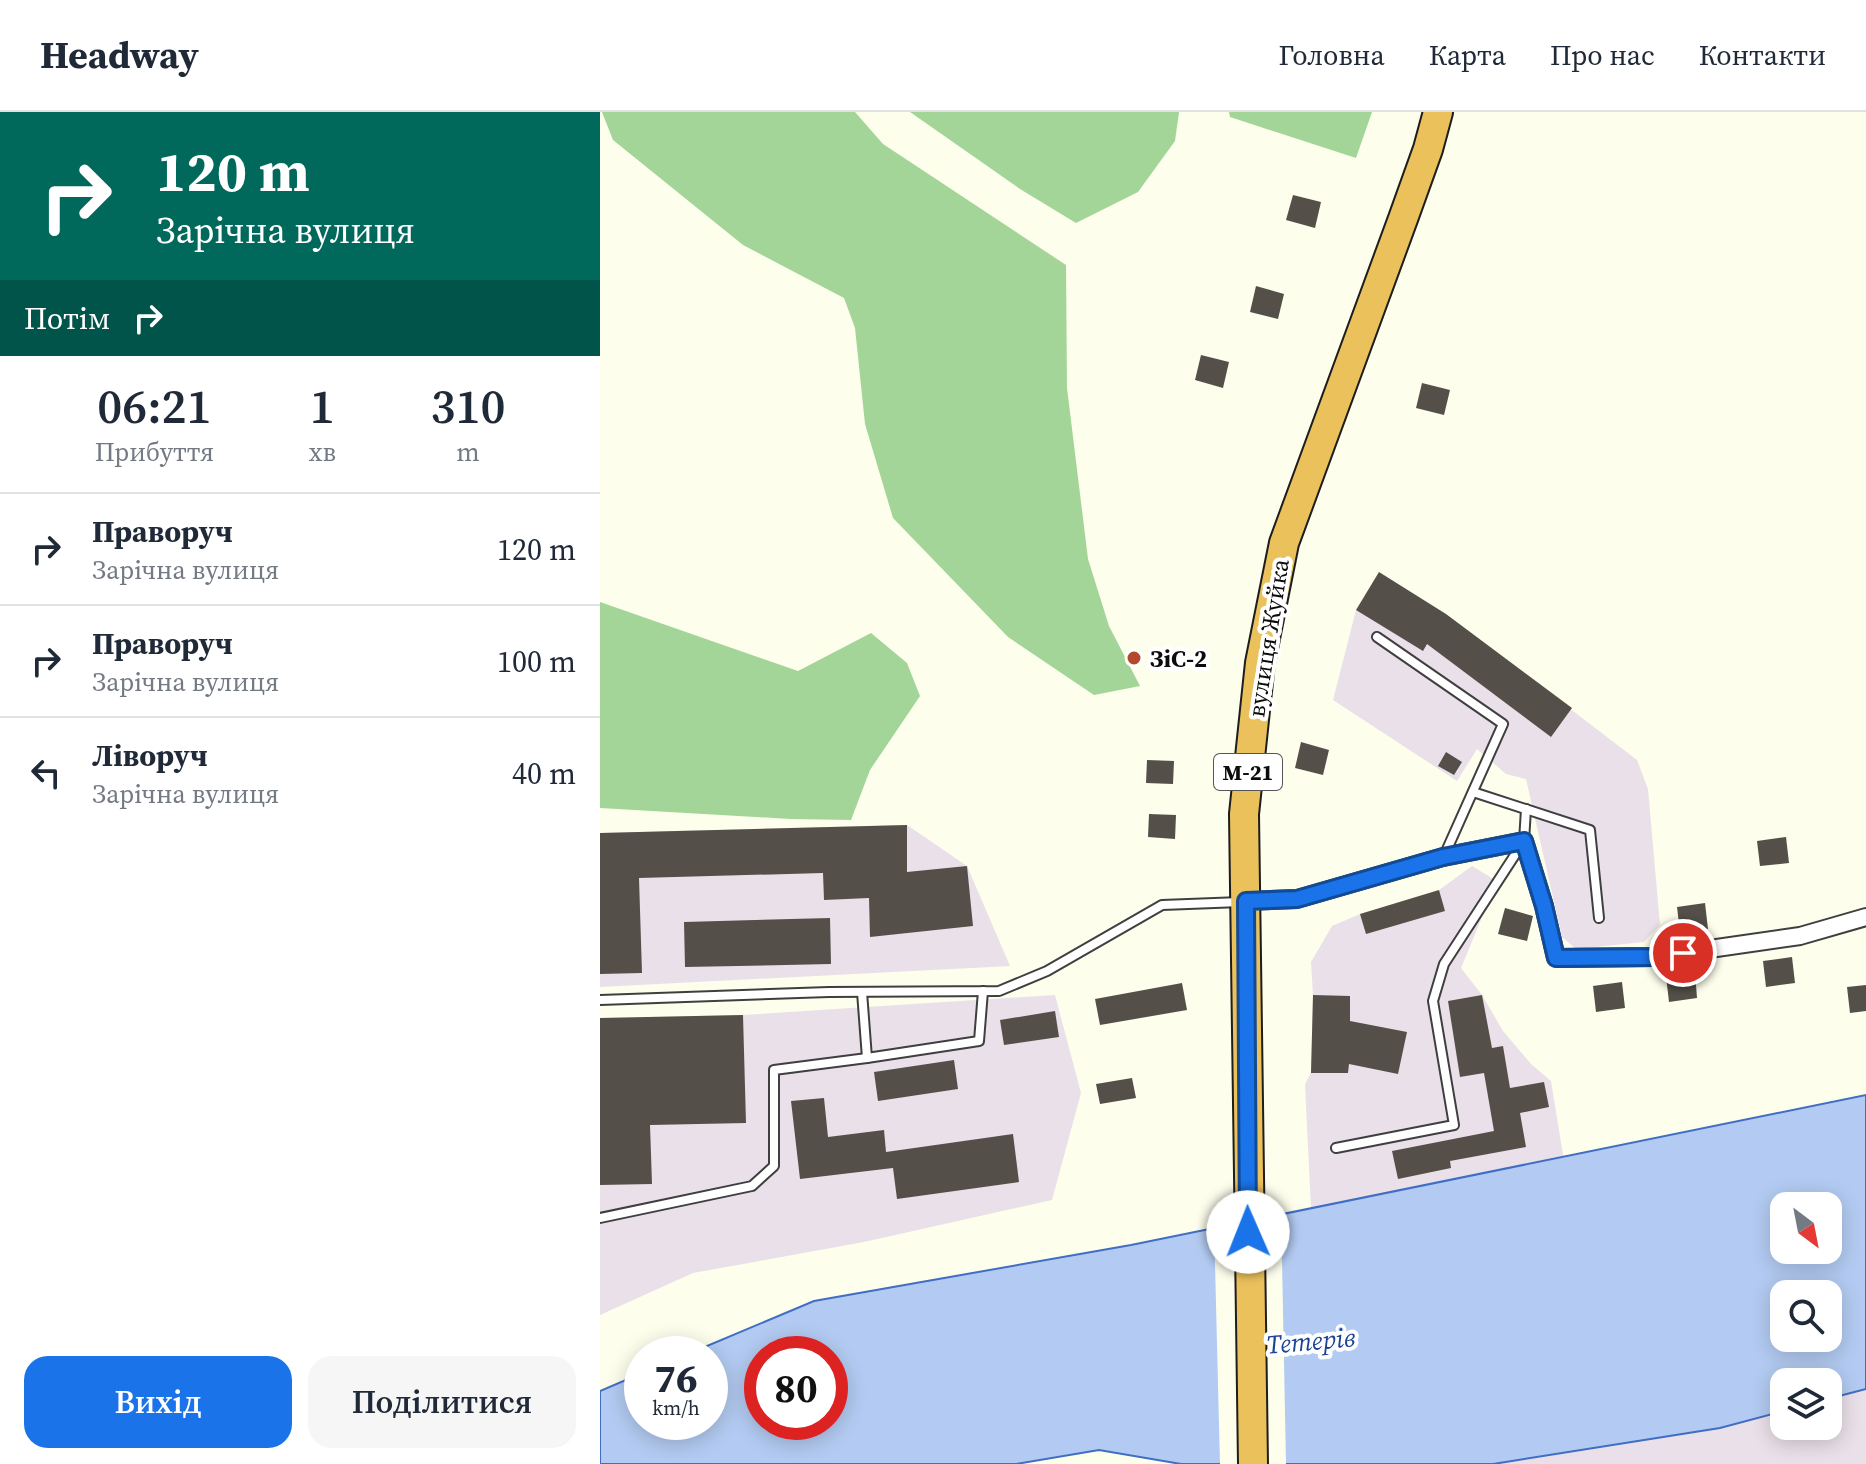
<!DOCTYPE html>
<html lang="uk">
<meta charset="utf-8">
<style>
body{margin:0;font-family:"Source Serif 4",serif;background:#f6f6f7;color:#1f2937;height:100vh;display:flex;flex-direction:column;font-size:30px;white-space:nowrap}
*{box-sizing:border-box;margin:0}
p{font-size:26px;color:#747a83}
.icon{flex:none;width:44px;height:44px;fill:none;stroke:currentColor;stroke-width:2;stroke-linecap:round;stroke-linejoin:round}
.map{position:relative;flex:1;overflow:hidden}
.panel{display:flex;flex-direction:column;background:#fff;width:600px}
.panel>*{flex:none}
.hud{background:#00695c;color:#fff;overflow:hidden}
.needle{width:52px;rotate:148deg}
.buttons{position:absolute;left:1170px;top:1080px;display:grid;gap:16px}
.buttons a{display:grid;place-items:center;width:72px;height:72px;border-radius:16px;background:#fff;box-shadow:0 4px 20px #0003;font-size:40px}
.speed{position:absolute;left:24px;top:1224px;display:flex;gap:16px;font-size:40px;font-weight:700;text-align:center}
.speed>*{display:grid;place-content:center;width:104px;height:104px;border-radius:50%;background:#fff;box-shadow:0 4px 20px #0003;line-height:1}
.speed small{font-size:20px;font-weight:400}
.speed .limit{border:12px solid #d22;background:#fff;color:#111}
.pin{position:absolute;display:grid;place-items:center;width:68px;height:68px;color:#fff;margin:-34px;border:4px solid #fff;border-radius:50%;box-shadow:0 2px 8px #0007}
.me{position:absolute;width:88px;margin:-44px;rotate:359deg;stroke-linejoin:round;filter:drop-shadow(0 0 6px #0008)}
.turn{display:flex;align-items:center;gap:28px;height:168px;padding:0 24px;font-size:36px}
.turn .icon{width:104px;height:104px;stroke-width:2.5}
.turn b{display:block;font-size:56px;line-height:68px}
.then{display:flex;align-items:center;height:76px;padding:0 24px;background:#0003;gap:16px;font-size:30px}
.eta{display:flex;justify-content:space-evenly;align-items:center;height:136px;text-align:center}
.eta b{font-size:48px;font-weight:600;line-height:56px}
.action{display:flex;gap:16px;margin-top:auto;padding:16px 24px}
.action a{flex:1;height:92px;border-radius:24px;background:#1a73e8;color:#fff;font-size:32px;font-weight:600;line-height:92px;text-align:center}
.action a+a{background:#f6f6f7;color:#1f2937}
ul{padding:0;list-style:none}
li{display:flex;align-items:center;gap:24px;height:112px;padding:0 24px;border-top:2px solid #e0e1e3}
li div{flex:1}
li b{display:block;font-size:30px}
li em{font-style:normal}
header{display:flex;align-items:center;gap:48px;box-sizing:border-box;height:112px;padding:0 40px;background:#fff;border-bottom:2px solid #e0e1e3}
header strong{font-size:38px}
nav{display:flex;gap:44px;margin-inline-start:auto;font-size:28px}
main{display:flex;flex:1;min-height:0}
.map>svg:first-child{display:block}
.industrial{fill:#eae0e9}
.forest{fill:#a4d598}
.water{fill:#b3cbf2;stroke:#3f6ec4;stroke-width:2;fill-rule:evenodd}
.pier{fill:#fdfeec}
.building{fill:#545049}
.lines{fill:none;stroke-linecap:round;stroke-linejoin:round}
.lane-casing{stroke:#3f3f3f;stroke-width:12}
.street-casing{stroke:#3f3f3f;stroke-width:20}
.highway-casing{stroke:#1d1d1d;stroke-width:32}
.lane{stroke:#fff;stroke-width:8}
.street{stroke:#fff;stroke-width:16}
.highway{stroke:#ebc15c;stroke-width:28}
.route-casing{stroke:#114b97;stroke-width:20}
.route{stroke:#1a73e8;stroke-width:14}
.poi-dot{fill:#b3482d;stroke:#fff;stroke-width:3}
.labels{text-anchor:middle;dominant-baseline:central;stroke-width:8;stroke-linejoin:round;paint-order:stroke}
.shield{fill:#fff;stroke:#555;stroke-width:2}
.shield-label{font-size:22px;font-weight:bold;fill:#0c0c0c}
.street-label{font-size:24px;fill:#0c0c0c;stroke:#fff}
.poi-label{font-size:24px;font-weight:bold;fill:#0c0c0c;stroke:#fff;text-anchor:start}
.water-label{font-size:26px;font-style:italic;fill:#1d4395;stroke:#fff}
</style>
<header>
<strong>Headway</strong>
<nav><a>Головна</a><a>Карта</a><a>Про нас</a><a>Контакти</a></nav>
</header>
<main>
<section class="panel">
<div class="hud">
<div class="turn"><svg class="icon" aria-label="right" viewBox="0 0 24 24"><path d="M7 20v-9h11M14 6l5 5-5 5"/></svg><div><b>120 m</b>Зарічна вулиця</div></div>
<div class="then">Потім<svg class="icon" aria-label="right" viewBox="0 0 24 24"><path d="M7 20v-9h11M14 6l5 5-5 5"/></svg></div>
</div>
<div class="eta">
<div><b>06:21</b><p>Прибуття</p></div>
<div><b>1</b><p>хв</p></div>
<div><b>310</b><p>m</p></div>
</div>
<ul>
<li><svg class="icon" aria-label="right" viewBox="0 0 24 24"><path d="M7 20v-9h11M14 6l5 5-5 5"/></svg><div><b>Праворуч</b><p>Зарічна вулиця</p></div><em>120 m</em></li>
<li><svg class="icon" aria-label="right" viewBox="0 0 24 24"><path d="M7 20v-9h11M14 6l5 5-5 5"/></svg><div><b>Праворуч</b><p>Зарічна вулиця</p></div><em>100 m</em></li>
<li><svg class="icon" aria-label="left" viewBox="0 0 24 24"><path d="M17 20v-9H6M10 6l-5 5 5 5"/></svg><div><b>Ліворуч</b><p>Зарічна вулиця</p></div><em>40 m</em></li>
</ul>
<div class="action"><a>Вихід</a><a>Поділитися</a></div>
</section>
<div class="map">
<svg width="1266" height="1352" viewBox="0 0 1266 1352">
<rect width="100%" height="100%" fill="#fdfeec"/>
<g class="industrial">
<polygon points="756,498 867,518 1037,648 1048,677 1060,813 1044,830 976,837 962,825 926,667 906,662 877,637 857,669 733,588"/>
<polygon points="307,713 367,754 410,854 0,875 0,721"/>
<polygon points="872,754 897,769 861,856 882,883 903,919 931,952 951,969 964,1049 711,1096 705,973 711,960 713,883 711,850 732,814 760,802 839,778"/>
<polygon points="455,883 481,981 452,1088 264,1130 93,1161 0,1203 0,906 143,903"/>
<polygon points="1266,1277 1266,1352 893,1352 1120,1316 1184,1299 1184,1314 1228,1314 1228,1287"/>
</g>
<g class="forest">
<polygon points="2,0 255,0 283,32 466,153 467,276 488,447 509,514 540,574 494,583 408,525 293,406 265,312 255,216 244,186 143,133 13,28"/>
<polygon points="310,0 579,0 575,29 538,80 476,111 420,77"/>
<polygon points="629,0 772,0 756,46 630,5"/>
<polygon points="0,490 198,559 271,521 307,551 320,584 270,658 251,708 191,707 0,696"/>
</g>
<path class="water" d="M 1266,983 L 1266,1277 L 1228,1287 L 1228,1270 L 1184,1270 L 1184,1299 L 1120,1316 L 893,1352 L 581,1352 L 499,1338 L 416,1352 L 0,1352 L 0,1279 L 42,1261 L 42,1310 L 110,1310 L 110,1242 L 88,1242 L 214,1189 L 531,1133 ZM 1184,1094 L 1228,1094 L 1228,1138 L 1184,1138 ZM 1184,1182 L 1228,1182 L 1228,1226 L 1184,1226 ZM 162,1242 L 230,1242 L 230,1310 L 162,1310 Z"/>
<polygon class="pier" points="681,1098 686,1352 620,1352 614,1112"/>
<g class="building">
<polygon points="693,83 721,90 715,116 686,108"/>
<polygon points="656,174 684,182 678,207 650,200"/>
<polygon points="601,243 629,250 623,276 595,268"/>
<polygon points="822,271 850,278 844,303 816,296"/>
<polygon points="779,460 846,502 972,596 951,625 827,532 823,539 756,498"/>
<polygon points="701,630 729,638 723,663 695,656"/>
<polygon points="846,640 862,650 854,663 838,654"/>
<polygon points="547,648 574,649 573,672 546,671"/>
<polygon points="549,702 576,703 575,727 548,725"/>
<polygon points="307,713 307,760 367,754 373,814 270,825 269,786 224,788 223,761 39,766 42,861 0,862 0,721"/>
<polygon points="1186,725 1189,751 1160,754 1157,729"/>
<polygon points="839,778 845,799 766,822 760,802"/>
<polygon points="1105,791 1108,817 1080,820 1077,795"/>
<polygon points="905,796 933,804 927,829 898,822"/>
<polygon points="230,806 231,852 85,855 84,810"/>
<polygon points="1192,845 1195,871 1166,875 1163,849"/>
<polygon points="1095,860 1097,886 1069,890 1066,864"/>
<polygon points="1022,870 1025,896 996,900 993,874"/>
<polygon points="582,871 587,898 500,913 495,887"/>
<polygon points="1266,873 1266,899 1250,901 1247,875"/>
<polygon points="713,883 750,884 750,909 807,920 798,962 749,952 748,961 711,961"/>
<polygon points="882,883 892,936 903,934 910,976 944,970 949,995 920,1001 926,1035 850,1049 851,1056 798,1067 792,1039 894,1019 884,961 860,965 848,889"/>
<polygon points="455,899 459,925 404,933 400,908"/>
<polygon points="143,903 146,1011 50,1013 52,1072 0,1073 0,906"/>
<polygon points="354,948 358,977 278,989 274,960"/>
<polygon points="532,966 536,986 500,992 496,972"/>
<polygon points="224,986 228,1025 284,1018 286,1040 413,1022 419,1070 297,1087 293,1056 200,1067 191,989"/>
</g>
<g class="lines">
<defs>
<g id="lane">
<polyline points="777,525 903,612 844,744"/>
<polyline points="873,680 990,718 999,806"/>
<polyline points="262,880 267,946 379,929 383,879"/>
<polyline points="0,888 229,880 399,879 447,859 562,793 641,790"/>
<polyline points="736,1036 854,1013 833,889 844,852 924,729 926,697"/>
<polyline points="0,1106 152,1074 174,1054 174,958 267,946"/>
</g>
<polyline id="street" points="646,789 697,787 843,745 924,729 944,794 956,846 1054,845 1200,824 1266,805"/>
<polyline id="highway" points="653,1352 644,702 660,551 684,431 804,104 828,37 838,0"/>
</defs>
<use href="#lane" class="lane-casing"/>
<use href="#street" class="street-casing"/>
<use href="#highway" class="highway-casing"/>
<use href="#lane" class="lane"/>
<use href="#street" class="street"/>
<use href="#highway" class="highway"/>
</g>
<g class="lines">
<defs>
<polyline id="route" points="648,1120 646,789 697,787 843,745 924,729 944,794 956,846 1054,845 1083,841"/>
</defs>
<use href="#route" class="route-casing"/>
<use href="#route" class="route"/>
</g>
<circle class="poi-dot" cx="534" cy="546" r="8"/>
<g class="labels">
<rect class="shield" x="614" y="642" width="68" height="36" rx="6"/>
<g class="shield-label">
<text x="648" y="660">М-21</text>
</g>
<g class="street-label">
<text transform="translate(668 526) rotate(-81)">вулиця Жуйка</text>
</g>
<g class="poi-label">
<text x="550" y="546">ЗіС-2</text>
</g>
<g class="water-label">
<text transform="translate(711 1229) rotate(-5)">Тетерів</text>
</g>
</g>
</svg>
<div class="buttons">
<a><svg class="needle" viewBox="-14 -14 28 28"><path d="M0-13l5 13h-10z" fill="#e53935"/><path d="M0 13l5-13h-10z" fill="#747a83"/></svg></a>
<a><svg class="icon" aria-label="search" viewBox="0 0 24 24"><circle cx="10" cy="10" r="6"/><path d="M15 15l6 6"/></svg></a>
<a><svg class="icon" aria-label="layers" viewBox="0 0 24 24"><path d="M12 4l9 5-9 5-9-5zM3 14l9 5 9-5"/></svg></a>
</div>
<div class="speed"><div>76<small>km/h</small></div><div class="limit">80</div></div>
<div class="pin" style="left:1083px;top:841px;background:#d93025"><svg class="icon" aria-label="arrive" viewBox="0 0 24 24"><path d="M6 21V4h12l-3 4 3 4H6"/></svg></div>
<svg class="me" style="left:648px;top:1120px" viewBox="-20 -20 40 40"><circle r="19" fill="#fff"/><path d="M0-13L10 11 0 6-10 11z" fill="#1a73e8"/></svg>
</div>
</main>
